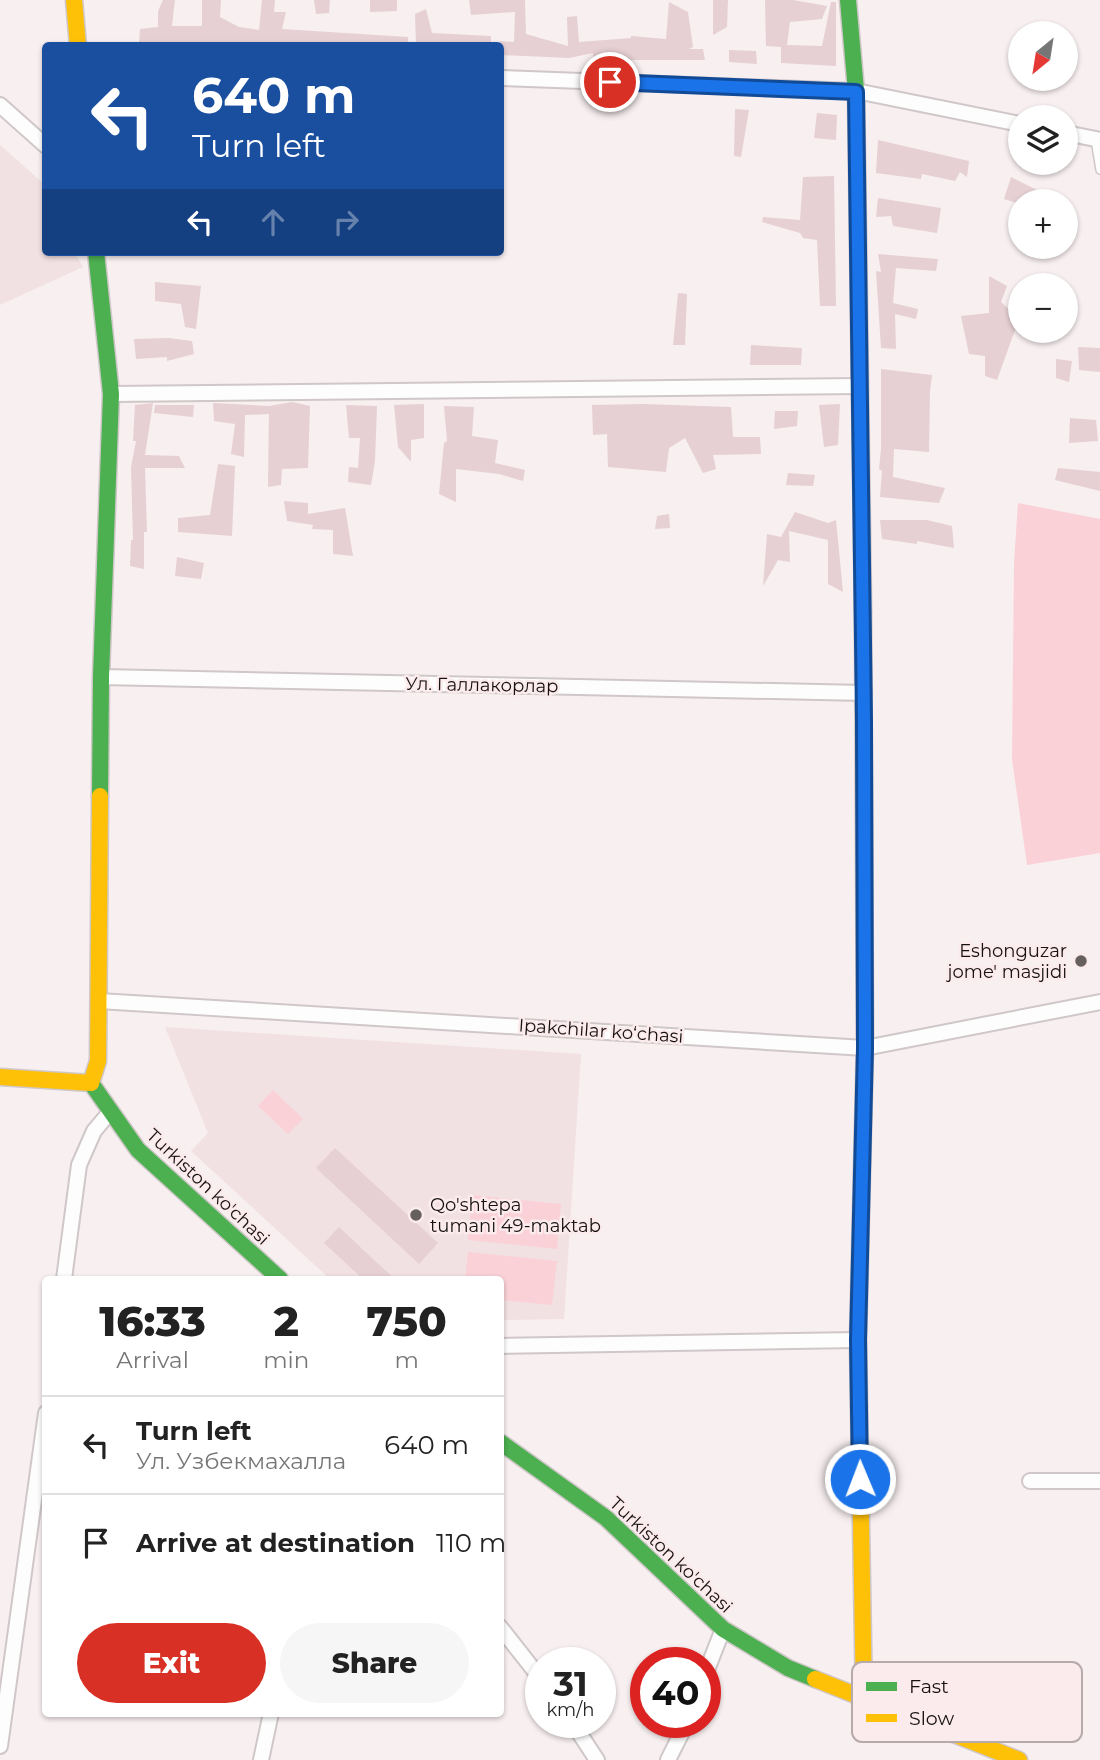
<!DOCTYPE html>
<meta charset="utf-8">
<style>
body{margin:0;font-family:Montserrat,sans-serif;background:#f6f6f6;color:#222;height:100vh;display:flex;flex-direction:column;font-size:26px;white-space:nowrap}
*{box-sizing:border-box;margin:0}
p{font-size:23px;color:#767676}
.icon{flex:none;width:38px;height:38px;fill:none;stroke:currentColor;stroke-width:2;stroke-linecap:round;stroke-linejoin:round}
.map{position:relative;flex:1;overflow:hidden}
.details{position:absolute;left:42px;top:1276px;width:462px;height:441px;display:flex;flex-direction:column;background:#fff;border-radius:7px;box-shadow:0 2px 5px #0004}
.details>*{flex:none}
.guide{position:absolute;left:42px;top:42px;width:462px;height:214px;border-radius:7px;box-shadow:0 2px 5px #0004;background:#1a4fa0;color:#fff;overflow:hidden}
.needle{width:46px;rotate:210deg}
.buttons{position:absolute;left:1008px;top:21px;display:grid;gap:14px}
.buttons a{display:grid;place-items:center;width:70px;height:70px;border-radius:50%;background:#fff;box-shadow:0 2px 5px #0004;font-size:35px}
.speed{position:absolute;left:525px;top:1647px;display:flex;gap:14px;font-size:35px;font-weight:700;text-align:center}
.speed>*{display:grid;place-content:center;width:91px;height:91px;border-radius:50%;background:#fff;box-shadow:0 2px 5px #0004;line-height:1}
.speed small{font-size:18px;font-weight:400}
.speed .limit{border:10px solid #d22;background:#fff;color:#111}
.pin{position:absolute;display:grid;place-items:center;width:60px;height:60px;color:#fff;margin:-30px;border:4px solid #fff;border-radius:50%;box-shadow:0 2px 7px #0007}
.me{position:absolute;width:77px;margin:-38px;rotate:359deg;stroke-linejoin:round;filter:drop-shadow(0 0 5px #0008)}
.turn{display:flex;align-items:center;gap:24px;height:147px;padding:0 35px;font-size:32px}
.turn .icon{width:91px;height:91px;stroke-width:2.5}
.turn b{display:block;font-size:49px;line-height:60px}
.lanes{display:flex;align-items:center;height:66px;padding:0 35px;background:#0003;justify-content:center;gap:35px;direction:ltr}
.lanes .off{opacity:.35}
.eta{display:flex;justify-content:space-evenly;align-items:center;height:119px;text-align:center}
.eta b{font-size:42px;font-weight:800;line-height:49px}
.button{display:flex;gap:14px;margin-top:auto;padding:14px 35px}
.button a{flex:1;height:80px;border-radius:42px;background:#d93025;color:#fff;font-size:28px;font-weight:800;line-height:80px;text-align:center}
.button a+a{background:#f6f6f6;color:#222}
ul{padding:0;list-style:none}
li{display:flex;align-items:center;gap:21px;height:98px;padding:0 35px;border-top:2px solid #e0e0e0}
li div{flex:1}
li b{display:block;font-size:26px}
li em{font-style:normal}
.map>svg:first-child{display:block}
.built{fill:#f2e1e2}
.green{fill:#fad1d6}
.building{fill:#e6d0d3}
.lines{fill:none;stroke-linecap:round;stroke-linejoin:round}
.lane-casing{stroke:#cfc7c8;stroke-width:10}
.street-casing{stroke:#cfc7c8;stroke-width:18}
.fast-casing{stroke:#cfc7c8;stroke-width:19}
.slow-casing{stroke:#cfc7c8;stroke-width:19}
.lane{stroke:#fefdfd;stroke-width:7}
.street{stroke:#fefdfd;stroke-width:14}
.fast{stroke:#4caf50;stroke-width:16}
.slow{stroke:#ffc107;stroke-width:16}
.route-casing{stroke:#114b97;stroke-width:18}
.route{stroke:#1a73e8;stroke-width:12}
.poi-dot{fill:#665f60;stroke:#fcebec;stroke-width:2.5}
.labels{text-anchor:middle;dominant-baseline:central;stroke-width:5;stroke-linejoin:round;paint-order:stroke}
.street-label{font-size:18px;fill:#171112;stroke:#fcebec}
.poi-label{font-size:18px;fill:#171112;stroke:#fcebec;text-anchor:end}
.key{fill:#fcebec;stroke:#b7aaab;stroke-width:2}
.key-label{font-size:19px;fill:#171112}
</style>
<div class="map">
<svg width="1100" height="1760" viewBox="0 0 1100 1760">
<rect width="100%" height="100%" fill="#f8eff0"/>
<g class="built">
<polygon points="0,145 45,185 46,252 74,252 83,267 0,305"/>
<polygon points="165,1027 581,1054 564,1319 501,1320 500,1279 330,1279 191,1151 208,1133"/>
</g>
<g class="green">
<polygon points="1018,503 1100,519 1100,853 1027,865 1012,759 1014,562"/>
<polygon points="273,1090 303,1119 288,1134 258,1106"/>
<polygon points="472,1195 561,1204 557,1249 468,1240"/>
<polygon points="468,1252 557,1261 552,1305 501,1300 500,1279 465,1279"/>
</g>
<g class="building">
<polygon points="163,0 175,0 172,26 202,26 202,0 221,0 220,17 239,27 259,30 262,0 275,0 274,12 286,12 282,29 408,37 408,46 139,43 140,29 158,27 158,11"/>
<polygon points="314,0 330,0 329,13 316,14"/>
<polygon points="370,0 397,0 397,11 370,12"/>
<polygon points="469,0 525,0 526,34 568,46 567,17 577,16 579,42 631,38 631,36 666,39 669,2 688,12 693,47 689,49 703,49 705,60 593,60 593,53 569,58 500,55 500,41 514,42 515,12 471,15"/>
<polygon points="713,0 728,0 727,27 713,35"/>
<polygon points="765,0 793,0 827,6 822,19 790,22 787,45 822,46 831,2 836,2 836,66 781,63 781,47 766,46"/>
<polygon points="426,9 432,33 491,36 491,46 416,46 415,14"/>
<polygon points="729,50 756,51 757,64 729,62"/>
<polygon points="735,109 749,110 741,157 734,156"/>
<polygon points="817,113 837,115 836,140 814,138"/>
<polygon points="878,140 969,161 967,177 960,172 955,181 922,174 921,179 876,173"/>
<polygon points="834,176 836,306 820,306 817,240 803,238 800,233 762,222 763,217 800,220 803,177"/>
<polygon points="1011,177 1039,191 1037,201 1020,201 1020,204 1004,199"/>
<polygon points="878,198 941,208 937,233 893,226 891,216 876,217"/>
<polygon points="878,254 938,259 936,271 896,268 893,303 918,309 916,319 895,314 896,349 881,348 876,271 881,272"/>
<polygon points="989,276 1007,286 1001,302 1019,319 997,380 985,376 985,356 969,354 961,316 989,313"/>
<polygon points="155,282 201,286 196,329 185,327 181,304 155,301"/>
<polygon points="678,293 687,294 685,345 673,345"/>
<polygon points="169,338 192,341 194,354 167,361 167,357 136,359 134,339"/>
<polygon points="751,345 802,348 801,365 750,365"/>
<polygon points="1078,347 1100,348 1100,372 1079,370"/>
<polygon points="1056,359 1072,361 1069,382 1056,378"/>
<polygon points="881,369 932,375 930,391 929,452 894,449 893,477 945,488 939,503 880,497 882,471 879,469 881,449"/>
<polygon points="292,402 310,406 308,468 282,469 281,485 268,487 269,406"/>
<polygon points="153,403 145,455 179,456 185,468 145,468 147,532 144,532 144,569 130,566 131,540 133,540 131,467 136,441 133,441 135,405"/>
<polygon points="213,403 269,406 269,414 245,415 244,457 231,454 235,424 214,421"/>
<polygon points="424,404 424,438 411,440 411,462 398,447 394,405"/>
<polygon points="643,404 731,407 733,437 760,437 761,454 713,455 716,469 703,473 685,438 669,448 666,472 608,467 607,434 593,435 592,405"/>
<polygon points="840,404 838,445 824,447 819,405"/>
<polygon points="155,405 194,405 193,417 154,413"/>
<polygon points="346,405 377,406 375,461 371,485 348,482 349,467 358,468 360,438 349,438"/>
<polygon points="444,406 474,407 472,436 498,440 495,463 525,470 523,481 499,474 456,469 456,502 439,494 444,443 447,441"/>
<polygon points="775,411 798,411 797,426 774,429"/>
<polygon points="1070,418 1096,420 1098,441 1069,443"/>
<polygon points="218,464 235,466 232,536 178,532 178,518 210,515"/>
<polygon points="1058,468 1100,472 1100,491 1055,480"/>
<polygon points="788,473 815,475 813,486 786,485"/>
<polygon points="284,501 308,503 308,514 345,508 353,556 333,554 333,530 312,529 313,525 287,521"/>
<polygon points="795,512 828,523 836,520 843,592 828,584 828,540 789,531 790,562 778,560 763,586 767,534 781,537"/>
<polygon points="669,514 670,528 655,529 657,516"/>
<polygon points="880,520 927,520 952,526 954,548 917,541 917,544 882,539"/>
<polygon points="177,557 204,563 201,579 175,576"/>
<polygon points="335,1148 438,1243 419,1264 316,1168"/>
<polygon points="339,1227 374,1260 395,1279 363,1279 324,1243"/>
</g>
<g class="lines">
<defs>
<polyline id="lane" points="1095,140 1100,170"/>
<g id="street">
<polyline points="500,78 856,91 1020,124"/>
<polyline points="0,105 46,146"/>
<polyline points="1066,133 1100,140"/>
<polyline points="111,394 859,386"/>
<polyline points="101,677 864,693"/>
<polyline points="99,1001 865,1048 1100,1002"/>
<polyline points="64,1279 79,1165 94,1131 110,1112"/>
<polyline points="500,1346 858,1340"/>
<polyline points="1030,1481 1100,1481"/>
<polyline points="500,1627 541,1679"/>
<polyline points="705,1675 723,1629"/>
<polyline points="572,1722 597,1760"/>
<polyline points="0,1746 46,1413"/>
<polyline points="261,1760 271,1713"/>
<polyline points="668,1760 687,1722"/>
</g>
<g id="fast">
<polyline points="848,0 856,91 863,611"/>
<polyline points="96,252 111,394 101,677 100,796"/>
<polyline points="91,1083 138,1150 280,1279"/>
<polyline points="859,1406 858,1340 865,1043"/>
<polyline points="500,1442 606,1518 723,1629 788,1668 815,1679"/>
</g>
<g id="slow">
<polyline points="74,0 78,46"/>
<polyline points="863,611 865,1043"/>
<polyline points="0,1077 91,1083"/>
<polyline points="91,1083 98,1061 100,796"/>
<polyline points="859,1406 864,1700"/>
<polyline points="815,1679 1019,1760"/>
</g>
</defs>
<use href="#lane" class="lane-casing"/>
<use href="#street" class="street-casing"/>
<use href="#fast" class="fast-casing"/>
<use href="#slow" class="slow-casing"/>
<use href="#lane" class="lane"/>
<use href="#street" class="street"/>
<use href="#fast" class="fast"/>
<use href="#slow" class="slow"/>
</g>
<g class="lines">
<defs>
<polyline id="route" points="610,82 856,92 864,720 865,1048 858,1340 860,1479"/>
</defs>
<use href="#route" class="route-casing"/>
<use href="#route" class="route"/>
</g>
<g class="poi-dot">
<circle cx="1081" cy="961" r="7"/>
<circle cx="416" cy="1215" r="7"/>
</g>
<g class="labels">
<g class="street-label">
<text transform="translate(482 685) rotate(1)">Ул. Галлакорлар</text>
<text transform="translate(601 1031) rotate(4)">Ipakchilar koʻchasi</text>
<text transform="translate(208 1187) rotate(43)">Turkiston ko'chasi</text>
<text transform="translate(671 1555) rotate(43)">Turkiston ko'chasi</text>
</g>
<g class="poi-label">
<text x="1067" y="951">Eshonguzar<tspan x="1067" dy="21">jome' masjidi</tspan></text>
<text x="430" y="1205" text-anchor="start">Qo'shtepa<tspan x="430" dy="21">tumani 49-maktab</tspan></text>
</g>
</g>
<rect x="852" y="1662" width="230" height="80" rx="10" class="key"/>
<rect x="866" y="1682" width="31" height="9" fill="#4caf50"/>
<rect x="866" y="1714" width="31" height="8" fill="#ffc107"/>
<g class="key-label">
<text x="909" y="1693">Fast</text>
<text x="909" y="1725">Slow</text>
</g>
</svg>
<div class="buttons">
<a><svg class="needle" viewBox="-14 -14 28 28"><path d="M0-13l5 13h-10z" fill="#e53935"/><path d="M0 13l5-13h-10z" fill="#767676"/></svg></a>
<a><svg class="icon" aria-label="layers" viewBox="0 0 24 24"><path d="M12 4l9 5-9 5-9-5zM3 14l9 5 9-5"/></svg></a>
<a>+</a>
<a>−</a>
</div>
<div class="speed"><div>31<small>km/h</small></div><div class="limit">40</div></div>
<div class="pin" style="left:610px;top:82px;background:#d93025"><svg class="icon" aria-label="arrive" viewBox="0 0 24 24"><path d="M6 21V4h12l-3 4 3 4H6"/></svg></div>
<svg class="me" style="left:860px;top:1479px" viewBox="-20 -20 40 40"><circle r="17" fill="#1a73e8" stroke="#fff" stroke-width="3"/><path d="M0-11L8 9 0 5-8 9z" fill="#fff"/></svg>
<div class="guide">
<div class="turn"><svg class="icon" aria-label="left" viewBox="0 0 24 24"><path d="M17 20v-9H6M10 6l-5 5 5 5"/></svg><div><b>640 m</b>Turn left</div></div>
<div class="lanes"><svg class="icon" aria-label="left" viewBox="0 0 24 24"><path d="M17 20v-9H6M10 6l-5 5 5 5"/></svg><svg class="icon off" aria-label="ahead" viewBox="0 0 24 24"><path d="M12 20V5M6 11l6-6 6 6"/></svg><svg class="icon off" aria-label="right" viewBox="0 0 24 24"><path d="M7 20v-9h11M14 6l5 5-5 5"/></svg></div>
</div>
<section class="details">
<div class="eta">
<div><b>16:33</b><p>Arrival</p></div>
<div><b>2</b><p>min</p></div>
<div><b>750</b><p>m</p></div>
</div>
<ul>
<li><svg class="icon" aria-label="left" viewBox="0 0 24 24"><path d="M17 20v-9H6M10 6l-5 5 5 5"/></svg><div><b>Turn left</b><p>Ул. Узбекмахалла</p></div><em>640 m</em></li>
<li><svg class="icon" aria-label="arrive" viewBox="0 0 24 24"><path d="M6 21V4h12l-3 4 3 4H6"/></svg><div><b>Arrive at destination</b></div><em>110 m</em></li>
</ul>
<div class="button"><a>Exit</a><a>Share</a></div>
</section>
</div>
